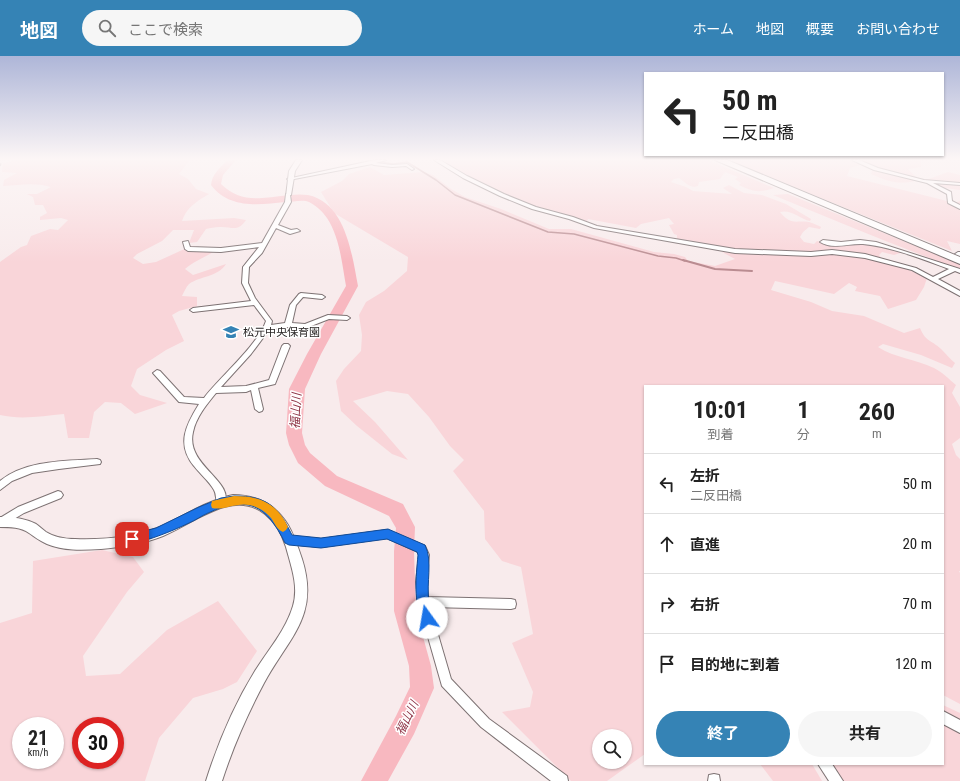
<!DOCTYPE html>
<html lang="ja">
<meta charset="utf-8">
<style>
body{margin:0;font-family:"Roboto Condensed","Noto Sans JP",sans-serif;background:#f6f6f6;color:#222;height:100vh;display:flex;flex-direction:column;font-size:15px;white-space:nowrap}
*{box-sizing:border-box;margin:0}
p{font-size:13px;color:#767676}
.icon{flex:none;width:22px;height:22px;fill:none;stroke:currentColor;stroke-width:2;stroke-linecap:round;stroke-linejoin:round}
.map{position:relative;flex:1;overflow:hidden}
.sheet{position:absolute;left:644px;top:329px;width:300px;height:380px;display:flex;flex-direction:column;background:#fff;border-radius:0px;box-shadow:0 1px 3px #0004}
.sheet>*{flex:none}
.banner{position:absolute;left:644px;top:16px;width:300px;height:84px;border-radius:0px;box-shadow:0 1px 3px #0004;background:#fff;color:#222;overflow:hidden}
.fabs{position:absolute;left:592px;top:673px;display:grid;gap:8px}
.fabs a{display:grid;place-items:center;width:40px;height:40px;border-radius:50%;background:#fff;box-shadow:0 1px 3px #0004;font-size:20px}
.speed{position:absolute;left:12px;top:661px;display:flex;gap:8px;font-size:20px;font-weight:700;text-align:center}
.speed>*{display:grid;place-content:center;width:52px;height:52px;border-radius:50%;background:#fff;box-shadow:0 1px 3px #0004;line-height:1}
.speed small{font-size:10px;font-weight:400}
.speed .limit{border:6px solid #d22;background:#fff;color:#111}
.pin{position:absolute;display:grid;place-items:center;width:34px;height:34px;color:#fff;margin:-17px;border-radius:8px;box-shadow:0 2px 6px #0006}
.me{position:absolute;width:44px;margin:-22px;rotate:347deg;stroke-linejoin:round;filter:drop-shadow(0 0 3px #0008)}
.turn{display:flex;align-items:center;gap:14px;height:84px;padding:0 12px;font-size:18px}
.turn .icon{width:52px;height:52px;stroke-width:2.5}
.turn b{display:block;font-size:28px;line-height:34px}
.eta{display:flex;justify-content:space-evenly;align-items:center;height:68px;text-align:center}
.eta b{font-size:24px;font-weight:700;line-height:28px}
.cta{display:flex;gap:8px;margin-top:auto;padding:8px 12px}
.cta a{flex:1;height:46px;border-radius:24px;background:#3583b5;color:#fff;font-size:16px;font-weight:700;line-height:46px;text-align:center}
.cta a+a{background:#f6f6f6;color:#222}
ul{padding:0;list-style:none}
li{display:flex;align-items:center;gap:12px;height:60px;padding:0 12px;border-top:1px solid #e0e0e0}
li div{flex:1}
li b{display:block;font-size:15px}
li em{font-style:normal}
header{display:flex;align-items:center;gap:24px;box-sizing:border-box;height:56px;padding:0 20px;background:#3583b5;color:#fff}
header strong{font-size:19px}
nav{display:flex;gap:22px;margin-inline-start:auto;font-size:14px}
.search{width:280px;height:36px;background:#f6f6f6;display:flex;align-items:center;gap:10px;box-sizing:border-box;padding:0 14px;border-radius:22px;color:#767676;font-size:15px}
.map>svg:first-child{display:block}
.green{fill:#f9d5d9;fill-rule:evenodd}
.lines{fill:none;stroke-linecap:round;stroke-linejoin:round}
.stream-far1{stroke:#ba8c91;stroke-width:1.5}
.stream{stroke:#ba8c91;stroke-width:2}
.river{fill:#f8b8c0;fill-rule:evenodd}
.minor-casing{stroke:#7d7273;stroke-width:2}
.tertiary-casing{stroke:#7d7273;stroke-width:2}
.motorway-casing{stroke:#7d7273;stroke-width:2}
.minor{fill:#fff;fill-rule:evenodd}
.tertiary{fill:#fff;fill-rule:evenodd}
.motorway{fill:#fff;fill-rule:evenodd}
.rail{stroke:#8c8484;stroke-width:1.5;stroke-dasharray:3 3;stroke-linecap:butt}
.route{fill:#1a73e8;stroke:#114b97}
.slow{fill:#f59e0b}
.labels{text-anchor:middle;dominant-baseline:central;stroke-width:3;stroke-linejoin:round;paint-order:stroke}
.poi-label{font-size:11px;fill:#282424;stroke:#fff;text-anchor:start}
.water-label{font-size:12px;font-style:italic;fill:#8e3446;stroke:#fff}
</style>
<header>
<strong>地図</strong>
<div class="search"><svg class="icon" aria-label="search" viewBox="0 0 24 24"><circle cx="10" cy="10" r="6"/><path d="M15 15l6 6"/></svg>ここで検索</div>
<nav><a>ホーム</a><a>地図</a><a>概要</a><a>お問い合わせ</a></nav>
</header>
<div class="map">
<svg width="960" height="725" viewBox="0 0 960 725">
<rect width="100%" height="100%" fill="#f8ebec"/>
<g class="green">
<path d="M 17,104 L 191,104 L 189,105 L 179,118 L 188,123 L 196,133 L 209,138 C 197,145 186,152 182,165 L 234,162 L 246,164 C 237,177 232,170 219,171 C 215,171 210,172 206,173 L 197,186 L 189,187 L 194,174 L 173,174 L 162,185 L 137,198 L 133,202 L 143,208 L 156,206 L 191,190 L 208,193 L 221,191 C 209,200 195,204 185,213 L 193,219 L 226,208 C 218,221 200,220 189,228 C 186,231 184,236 182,240 L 197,241 L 197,250 L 179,255 L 172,259 L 184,285 L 166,294 L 137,313 L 131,330 L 140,339 L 167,347 L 135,358 L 121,347 L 105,346 L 94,356 L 89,382 L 68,382 L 64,358 C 43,360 21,364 0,359 L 0,206 L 21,191 L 27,189 L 31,180 L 50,173 L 58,174 L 68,164 L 61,162 L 40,164 L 40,161 L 47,157 L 43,149 L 35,149 L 33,141 L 27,138 L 37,138 L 51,131 C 34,126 20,129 3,130 L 4,124 L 17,117 L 2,116 L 3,107 Z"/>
<path d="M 437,104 L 708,104 L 774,132 C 758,137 754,136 739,129 L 741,127 L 735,123 L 738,121 L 725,116 L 720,123 L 699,126 L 698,130 C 690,133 685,126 679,122 L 674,123 L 671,126 L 686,131 L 693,135 L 732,138 L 723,132 L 729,129 L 744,137 L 762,139 L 786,148 L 811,163 L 810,165 C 800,163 791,153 780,156 C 792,170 794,164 809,166 C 813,167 817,169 821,171 L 820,173 L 809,171 L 803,176 L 800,181 L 804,186 L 814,188 L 817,185 L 833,189 L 869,185 L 903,196 L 894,199 L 882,196 L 879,199 L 881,202 L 824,194 L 814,196 L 778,196 L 734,193 L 717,193 L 677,183 L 677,179 L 674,178 L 669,169 L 674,168 L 669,162 L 641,168 L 636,172 L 588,163 L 585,169 L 549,157 L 457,118 L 461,116 L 459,114 L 450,112 Z"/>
<path d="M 727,104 L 921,104 L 921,111 L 908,113 L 916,121 L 915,125 C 898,129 887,125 871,118 L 872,115 L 870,111 L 861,109 L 850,112 L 847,120 L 955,147 L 960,145 L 960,188 L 947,185 L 952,195 Z"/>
<path d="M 370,111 L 384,119 L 424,116 L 433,119 L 451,133 L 465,141 L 501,153 L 549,173 L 571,173 L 654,196 L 674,198 L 685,201 L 688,205 L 715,210 L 735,203 L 722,196 L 743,198 L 820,197 L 857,199 L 893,207 L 927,222 L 924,231 L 916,244 L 888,253 L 880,240 L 855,235 L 857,231 L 849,227 L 834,238 L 775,225 L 771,234 L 811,246 L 832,255 L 864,260 L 904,277 L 920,272 C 926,287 933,284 943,295 C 947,299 950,303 955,307 L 952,312 L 921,299 L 883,288 L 878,291 C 895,302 915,303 934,312 C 942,316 949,323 956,329 L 952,337 L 960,351 L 960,382 L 952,388 L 956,399 L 960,403 L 960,515 L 959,515 L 960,517 L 960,648 L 943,639 L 943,330 L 645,330 L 645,698 L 607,725 L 571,725 L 502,656 L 530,651 L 533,636 L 512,587 L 533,578 L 521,511 L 502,505 L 485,483 L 484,455 L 453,415 L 464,404 L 450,390 L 429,361 L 408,338 L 387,335 L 353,345 L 375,366 L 408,404 L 392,398 L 357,370 L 341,355 L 336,325 L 344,313 L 361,295 L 362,279 L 359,259 L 366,246 L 384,235 L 407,215 L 408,201 L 334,157 L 321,136 L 342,125 L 349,118 ZM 599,680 L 625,680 L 625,706 L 599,706 Z"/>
<polygon points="948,116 960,119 960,134 937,131 926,124"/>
<path d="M 788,138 L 960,208 L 960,213 C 897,191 835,164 773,139 Z"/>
<path d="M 102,494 L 133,501 L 144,516 L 127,536 L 83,600 L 86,620 L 120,618 L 167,574 L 218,545 L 257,595 L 237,626 L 223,633 L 193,642 L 159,682 L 145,725 L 0,725 L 0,567 L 32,557 L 33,505 ZM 21,670 L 55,670 L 55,704 L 21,704 ZM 81,670 L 115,670 L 115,704 L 81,704 Z"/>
<polygon points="943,649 960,657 960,725 843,725 831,708 943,708"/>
<polygon points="760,708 812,708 822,725 773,725"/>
</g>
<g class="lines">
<polyline class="stream-far1" points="380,106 393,108 407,106 436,124 455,139 548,176 574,178 658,200 676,202 685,205"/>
<polyline class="stream" points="683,204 715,213 752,215"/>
<path class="river" d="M 227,104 L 236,104 L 223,119 L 221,128 C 233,140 246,143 262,142 C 277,141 294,137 308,139 C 346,147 352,199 358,230 L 321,298 L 305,333 L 302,377 L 305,389 L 310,397 L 337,420 L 403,448 L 415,471 L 414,495 L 416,555 L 431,610 L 434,632 L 414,678 L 388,725 L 361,725 L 396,660 L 410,631 L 409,610 L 394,555 L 394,495 L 396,472 L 389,460 L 325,430 L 298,407 L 289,389 L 286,377 L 289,333 L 307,298 L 346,230 C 342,208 340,182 327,162 C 323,156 314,147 306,145 C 299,144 292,146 285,146 C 259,149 229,153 211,129 C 212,118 220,112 227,104 Z"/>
<defs>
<g id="minor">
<polygon points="375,104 386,104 376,107 392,109 407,108 414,113 412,114 406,110 392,111 374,109 372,108 289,124 287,123"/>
<path d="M 434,104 L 440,104 L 467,120 L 504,138 L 536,151 L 573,161 L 597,170 L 735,193 L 811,196 L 832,194 L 865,198 L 916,212 L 933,221 L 949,213 C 922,203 892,191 863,188 C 850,187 832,194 820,186 L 823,184 L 841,186 L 860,184 L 876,186 L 960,213 L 960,217 L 955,215 L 938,223 L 960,235 L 960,240 L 912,214 L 865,202 L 832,198 L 811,200 L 735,197 L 594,172 L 569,163 L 532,153 L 500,140 L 463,122 Z"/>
<polygon points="852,104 859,104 878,112 924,124 960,127 960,129 933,127 951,136 952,145 960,149 960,153 948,147 947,138 927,127 874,114"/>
<path d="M 286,138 L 290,139 L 291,146 L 278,169 L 291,174 L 297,173 L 300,175 L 290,178 L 276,172 L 262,197 L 249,211 L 248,227 L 255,242 L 272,265 L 271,269 L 285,267 L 290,249 L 299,238 L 301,237 L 322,239 L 325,241 L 322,243 L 303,241 L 296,249 L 292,267 L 305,268 L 328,259 L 347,260 L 350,262 L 347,264 L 329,263 L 306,272 L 285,271 L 269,274 L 251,298 L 221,331 L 246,330 L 269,324 L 282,290 L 284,288 L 288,288 L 290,290 L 275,328 L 258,332 L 263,353 L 262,355 L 259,356 L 255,353 L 251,334 L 246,336 L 216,337 C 207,348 196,361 193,376 C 185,410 236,425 224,449 L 221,450 L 218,449 C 215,444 217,439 214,434 C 209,425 200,418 194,410 C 176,388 186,369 199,348 L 179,346 L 153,317 L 157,314 L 160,315 L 184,341 L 204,342 C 220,321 258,289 266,265 L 254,249 L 193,256 L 190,254 L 193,252 L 251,245 L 242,227 L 243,211 L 259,191 L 221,196 L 188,195 L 185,193 L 183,186 L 188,185 L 190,191 L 221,192 L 262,187 L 285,146 Z"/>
<polygon points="958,196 960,196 960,200 955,198"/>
<path d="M 97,403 L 100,404 L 101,406 L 100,408 L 59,413 L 32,417 L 12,425 L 0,434 L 0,425 C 26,404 65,405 97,403 Z"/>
<polygon points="58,435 61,436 63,439 61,442 24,457 4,469 0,470 0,462 18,451"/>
<polygon points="387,474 425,490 429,499 426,526 428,541 511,543 515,544 516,548 515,552 511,553 430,551 451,623 489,663 567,720 568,725 551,725 481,671 442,630 418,546 416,526 419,499 418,496 387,482 321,491 289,488 286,487 284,484 286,481 289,480 321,483"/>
<polygon points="943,655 960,664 960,677 943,668"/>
<polygon points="818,708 832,708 843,725 829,725"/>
<polygon points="714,718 719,719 720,725 708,725 709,719"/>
</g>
<g id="tertiary">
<polygon points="296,104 302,104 295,115 291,139 286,140 289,115"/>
<path d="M 233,439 C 257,439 275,448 288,469 C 294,479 298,491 302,503 C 320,560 289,581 264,627 C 247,659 233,691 222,725 L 206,725 C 218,687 234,649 255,615 C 268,594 286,574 293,550 C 299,530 291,510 286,491 C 282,478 275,466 265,458 C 233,432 193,468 163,480 C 143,488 122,491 101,493 C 82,494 64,495 47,488 C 40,485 35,481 29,477 C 21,471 10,471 0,471 L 0,461 C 12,461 25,462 36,468 C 39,470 42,473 46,476 C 54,481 65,483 75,483 C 102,484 134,481 160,471 C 184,460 206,445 233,439 Z"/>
</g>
<polygon id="motorway" points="715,104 727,104 960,201 960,208"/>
</defs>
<use href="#minor" class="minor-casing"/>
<use href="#tertiary" class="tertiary-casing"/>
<use href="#motorway" class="motorway-casing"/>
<use href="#minor" class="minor"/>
<use href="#tertiary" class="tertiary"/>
<use href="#motorway" class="motorway"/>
<polyline class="rail" points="0,110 2,104"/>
</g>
<linearGradient id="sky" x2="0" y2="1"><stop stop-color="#aeb6d8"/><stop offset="0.5" stop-color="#fcf6f6"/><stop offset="1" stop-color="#fcf6f6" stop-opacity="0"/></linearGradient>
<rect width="960" height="206" fill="url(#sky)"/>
<path class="route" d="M 234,440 C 268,440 278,451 292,479 L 321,482 L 388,473 L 425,489 C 433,505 426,527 429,545 C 430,553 434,559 431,567 L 427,568 L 423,567 C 413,545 416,522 418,499 L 417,496 L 387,483 L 321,492 L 289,489 L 285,487 C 267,450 248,438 208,457 C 201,460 196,464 189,467 C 170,476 152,483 132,488 L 128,486 L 126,483 L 128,479 L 156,472 L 199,451 L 221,442 Z"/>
<path class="slow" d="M 234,440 C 259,440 277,447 288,471 L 286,474 L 283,476 C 276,473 275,467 271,462 C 266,456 257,450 249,449 C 237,446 222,455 212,452 L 211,449 L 212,445 Z"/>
<defs>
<symbol id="school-bare" viewBox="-9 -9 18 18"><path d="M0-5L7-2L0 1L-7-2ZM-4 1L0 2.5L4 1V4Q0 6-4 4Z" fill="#3583b5" stroke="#fff" stroke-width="2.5" paint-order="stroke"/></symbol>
</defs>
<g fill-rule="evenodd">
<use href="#school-bare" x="220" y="265" width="22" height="22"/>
</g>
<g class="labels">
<g class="poi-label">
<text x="243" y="276">松元中央保育園</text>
</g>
<g class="water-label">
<text transform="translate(296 355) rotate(-87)">福山川</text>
<text transform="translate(407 662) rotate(-64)">福山川</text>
</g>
</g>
</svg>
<div class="fabs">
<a><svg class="icon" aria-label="search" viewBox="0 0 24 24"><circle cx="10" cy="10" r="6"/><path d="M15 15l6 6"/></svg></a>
</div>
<div class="speed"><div>21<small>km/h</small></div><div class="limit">30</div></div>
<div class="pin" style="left:132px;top:483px;background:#d93025"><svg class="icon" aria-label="arrive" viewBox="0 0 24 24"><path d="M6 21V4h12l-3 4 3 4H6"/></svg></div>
<svg class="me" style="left:427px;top:562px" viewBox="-20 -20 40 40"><circle r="19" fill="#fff"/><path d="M0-13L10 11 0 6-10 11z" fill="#1a73e8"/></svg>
<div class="banner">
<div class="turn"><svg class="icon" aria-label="left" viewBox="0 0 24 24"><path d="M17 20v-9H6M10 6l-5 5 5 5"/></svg><div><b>50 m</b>二反田橋</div></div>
</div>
<section class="sheet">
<div class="eta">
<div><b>10:01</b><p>到着</p></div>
<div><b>1</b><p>分</p></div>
<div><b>260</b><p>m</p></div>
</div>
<ul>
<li><svg class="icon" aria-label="left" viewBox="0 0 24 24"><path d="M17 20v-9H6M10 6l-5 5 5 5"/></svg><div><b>左折</b><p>二反田橋</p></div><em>50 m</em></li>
<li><svg class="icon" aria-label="ahead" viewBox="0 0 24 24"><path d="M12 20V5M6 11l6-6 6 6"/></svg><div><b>直進</b></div><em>20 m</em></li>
<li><svg class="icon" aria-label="right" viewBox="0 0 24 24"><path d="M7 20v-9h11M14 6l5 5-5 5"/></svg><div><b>右折</b></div><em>70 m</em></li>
<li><svg class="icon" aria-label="arrive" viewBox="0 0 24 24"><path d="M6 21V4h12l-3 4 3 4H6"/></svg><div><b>目的地に到着</b></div><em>120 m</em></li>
</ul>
<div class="cta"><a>終了</a><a>共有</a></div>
</section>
</div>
